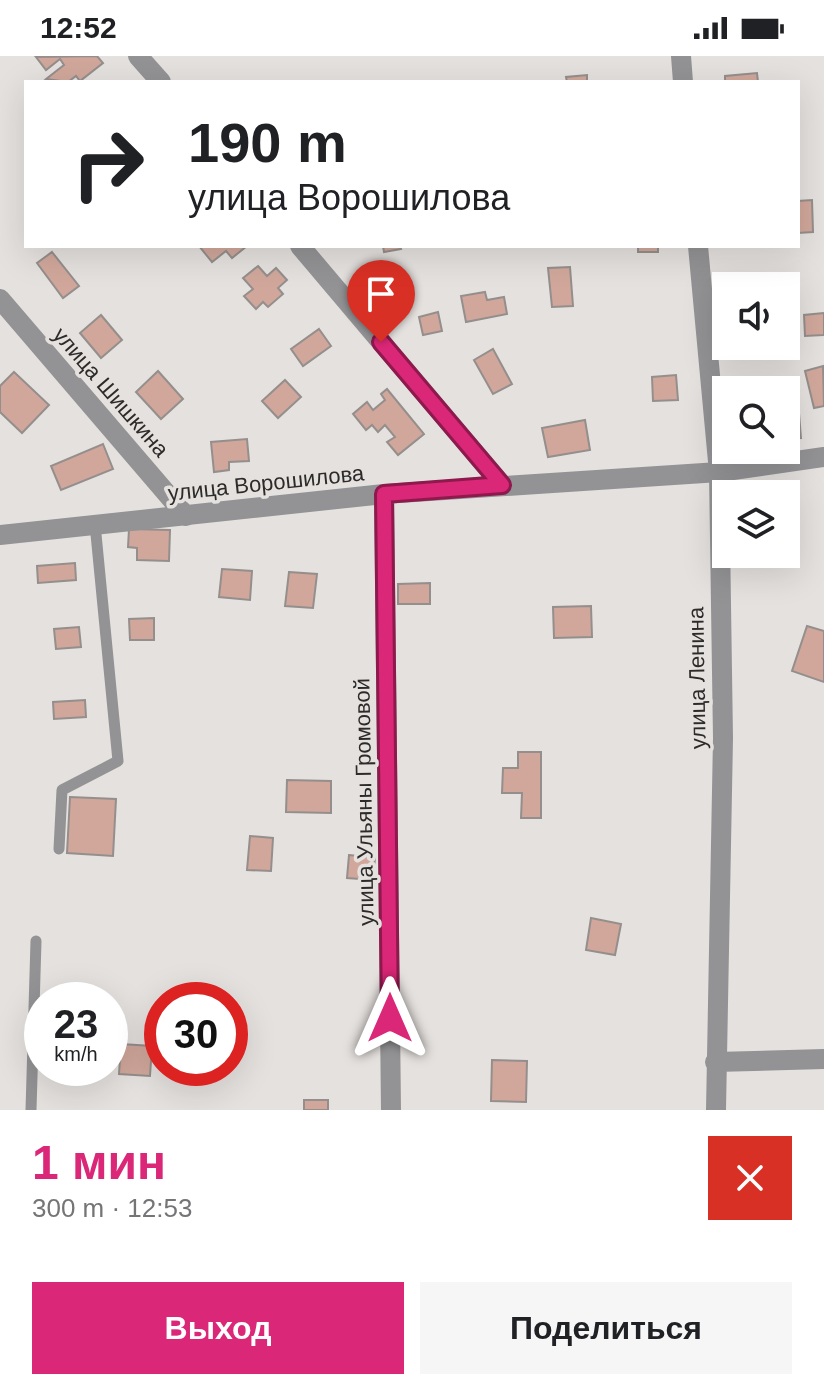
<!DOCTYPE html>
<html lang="ru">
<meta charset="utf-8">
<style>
body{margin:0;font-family:Helvetica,sans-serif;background:#f6f6f6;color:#202124;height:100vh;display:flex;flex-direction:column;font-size:30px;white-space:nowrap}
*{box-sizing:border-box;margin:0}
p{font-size:26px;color:#757577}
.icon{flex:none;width:44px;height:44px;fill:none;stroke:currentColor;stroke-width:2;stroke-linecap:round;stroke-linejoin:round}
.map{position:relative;height:1054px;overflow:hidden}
.drawer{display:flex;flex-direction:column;background:#fff;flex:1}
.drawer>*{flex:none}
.top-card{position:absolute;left:24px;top:24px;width:776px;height:168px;border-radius:0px;box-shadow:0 8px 32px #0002;background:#fff;color:#202124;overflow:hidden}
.tools{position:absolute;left:712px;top:216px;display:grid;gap:16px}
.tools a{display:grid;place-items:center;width:88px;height:88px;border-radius:0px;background:#fff;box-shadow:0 8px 32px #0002;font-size:40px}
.speed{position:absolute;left:24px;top:926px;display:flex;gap:16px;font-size:40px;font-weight:700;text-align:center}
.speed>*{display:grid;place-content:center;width:104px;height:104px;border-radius:50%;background:#fff;box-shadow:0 8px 32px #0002;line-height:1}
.speed small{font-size:20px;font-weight:400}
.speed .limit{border:12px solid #d22;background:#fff;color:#111}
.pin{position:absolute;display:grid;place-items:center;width:68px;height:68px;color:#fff;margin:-82px -34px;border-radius:50% 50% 50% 0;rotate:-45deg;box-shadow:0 0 8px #0007}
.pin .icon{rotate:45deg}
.me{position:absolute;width:88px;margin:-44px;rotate:0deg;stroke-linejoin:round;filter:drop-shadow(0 0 6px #0008)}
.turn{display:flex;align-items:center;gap:28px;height:168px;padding:0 32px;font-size:36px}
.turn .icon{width:104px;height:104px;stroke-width:2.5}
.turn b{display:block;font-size:56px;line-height:68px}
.round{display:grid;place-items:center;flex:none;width:84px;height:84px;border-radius:0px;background:#f6f6f6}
.headline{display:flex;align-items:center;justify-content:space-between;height:136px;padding:0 32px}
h1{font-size:48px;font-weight:700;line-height:60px;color:#db2777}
.action{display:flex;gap:16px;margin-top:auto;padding:16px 32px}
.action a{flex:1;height:92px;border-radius:0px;background:#db2777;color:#fff;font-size:32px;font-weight:700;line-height:92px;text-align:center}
.action a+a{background:#f6f6f6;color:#202124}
.status{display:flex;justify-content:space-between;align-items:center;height:56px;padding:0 40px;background:#fff;direction:ltr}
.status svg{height:22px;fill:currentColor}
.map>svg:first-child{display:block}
.building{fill:#d1a79b;stroke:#948f8d;stroke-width:2}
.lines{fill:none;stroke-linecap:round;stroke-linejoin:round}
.lane{stroke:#939395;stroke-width:11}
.street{stroke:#939395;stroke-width:20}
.route-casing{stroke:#8e194d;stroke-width:20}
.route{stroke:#db2777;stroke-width:14}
.labels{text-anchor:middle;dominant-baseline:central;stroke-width:7;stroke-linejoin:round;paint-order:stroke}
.street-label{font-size:22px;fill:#2d2b2a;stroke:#e5e1de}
</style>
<div class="status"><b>12:52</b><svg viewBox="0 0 49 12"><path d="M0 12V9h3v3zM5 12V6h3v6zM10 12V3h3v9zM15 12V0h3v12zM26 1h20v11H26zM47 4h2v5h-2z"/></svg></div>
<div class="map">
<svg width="824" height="1054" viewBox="0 0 824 1054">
<rect width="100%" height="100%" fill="#e5e1de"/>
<g class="building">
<polygon points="97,0 103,7 80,25 76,20 68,26 46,23 64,9 60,3 46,14 36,1"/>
<polygon points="757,17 758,26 725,26 725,20"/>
<polygon points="587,19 587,26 567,26 566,21"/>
<polygon points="812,144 813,176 798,177 798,145"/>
<polygon points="199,190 247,190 232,202 226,195 212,206"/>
<polygon points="383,190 400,190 401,193 384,196"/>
<rect x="638" y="190" width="20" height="6"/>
<polygon points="52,196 79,230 63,242 37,207"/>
<polygon points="258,210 267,220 276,212 287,224 278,232 283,238 268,251 263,246 256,253 244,240 253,233 243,222"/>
<polygon points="570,211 573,250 552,251 548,212"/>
<polygon points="485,236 487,244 504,241 507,258 466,266 461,240"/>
<polygon points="438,256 442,275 423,279 419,261"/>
<polygon points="824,257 824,279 805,280 804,259"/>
<polygon points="101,259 122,284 101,302 80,277"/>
<polygon points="319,273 331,290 303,310 291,293"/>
<polygon points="493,293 512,328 493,338 474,304"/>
<polygon points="823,310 824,350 814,352 805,315"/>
<polygon points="158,315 183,343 161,363 136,336"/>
<polygon points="14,316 49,349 22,377 0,356 0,330"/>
<polygon points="676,319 678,344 653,345 652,321"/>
<polygon points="285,324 301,341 278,362 262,345"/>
<polygon points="387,333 424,378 398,399 387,386 395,381 385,369 378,376 372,369 366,374 353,358 367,346 373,354 385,344 381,338"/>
<polygon points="798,345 801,382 786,383 786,346"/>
<polygon points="585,364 590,394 548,401 542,372"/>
<polygon points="247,383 249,405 229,406 229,414 214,416 211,386"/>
<polygon points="103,388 113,413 61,434 51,410"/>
<polygon points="129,473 170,474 169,505 137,504 137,492 128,491"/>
<polygon points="75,507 76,524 38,527 37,510"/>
<polygon points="222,513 252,515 250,544 219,541"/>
<polygon points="289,516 317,518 313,552 285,550"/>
<polygon points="430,527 430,548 398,548 398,528"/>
<polygon points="591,550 592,581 554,582 553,551"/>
<polygon points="154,562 154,584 130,584 129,563"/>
<polygon points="807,570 824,575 824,626 792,615"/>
<polygon points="79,571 81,591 56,593 54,573"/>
<polygon points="85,644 86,661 54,663 53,646"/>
<polygon points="518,696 541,696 541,762 521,762 522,737 502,737 503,712 518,712"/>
<polygon points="287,724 331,725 331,757 286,756"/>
<polygon points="70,741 116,743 113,800 67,797"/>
<polygon points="250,780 273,782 271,815 247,814"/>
<polygon points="349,799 375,802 373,824 347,822"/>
<polygon points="591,862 621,868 615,899 586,894"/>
<polygon points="121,988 152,990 150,1020 119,1018"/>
<polygon points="492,1004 527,1005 526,1046 491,1045"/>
<rect x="304" y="1044" width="24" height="10"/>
</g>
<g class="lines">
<g class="lane">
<polyline points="59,793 62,734 118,705 95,468"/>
<polyline points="31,1054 36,885"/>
</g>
<g class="street">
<polyline points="138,0 161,26"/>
<polyline points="681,0 683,26"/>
<polyline points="300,190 502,429"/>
<polyline points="698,190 719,416 723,682 716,1054"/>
<polyline points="0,243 186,460"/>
<polyline points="384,438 391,1054"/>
<polyline points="0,479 384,438 719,416 824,401"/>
<polyline points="715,1006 824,1003"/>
</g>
</g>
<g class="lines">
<defs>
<polyline id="route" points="381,286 502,429 384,438 390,962"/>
</defs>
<use href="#route" class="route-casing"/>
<use href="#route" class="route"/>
</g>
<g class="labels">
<g class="street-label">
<text transform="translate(111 336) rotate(49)">улица Шишкина</text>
<text transform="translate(266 427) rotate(-6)">улица Ворошилова</text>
<text transform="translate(697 622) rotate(-91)">улица Ленина</text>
<text transform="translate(364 746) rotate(-91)">улица Ульяны Громовой</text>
</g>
</g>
</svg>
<div class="tools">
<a><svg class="icon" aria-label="sound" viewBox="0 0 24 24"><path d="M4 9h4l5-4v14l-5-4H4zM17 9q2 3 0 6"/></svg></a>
<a><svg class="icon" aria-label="search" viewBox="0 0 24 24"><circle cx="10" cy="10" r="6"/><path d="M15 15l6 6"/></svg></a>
<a><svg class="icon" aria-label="layers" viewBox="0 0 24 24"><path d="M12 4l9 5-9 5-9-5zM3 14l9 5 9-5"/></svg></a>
</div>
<div class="speed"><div>23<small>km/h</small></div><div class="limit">30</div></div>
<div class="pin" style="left:381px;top:286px;background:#d93025"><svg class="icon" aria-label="arrive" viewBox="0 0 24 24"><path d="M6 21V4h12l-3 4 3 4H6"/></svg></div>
<svg class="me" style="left:390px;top:962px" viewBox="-20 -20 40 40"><path d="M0-17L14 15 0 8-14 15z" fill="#db2777" stroke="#fff" stroke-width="4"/></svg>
<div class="top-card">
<div class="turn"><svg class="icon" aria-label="right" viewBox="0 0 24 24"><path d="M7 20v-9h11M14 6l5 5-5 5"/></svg><div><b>190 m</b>улица Ворошилова</div></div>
</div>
</div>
<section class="drawer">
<div class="headline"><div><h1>1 мин</h1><p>300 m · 12:53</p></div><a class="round" style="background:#d93025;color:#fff"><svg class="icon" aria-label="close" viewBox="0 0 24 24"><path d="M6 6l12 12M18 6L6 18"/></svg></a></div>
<div class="action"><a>Выход</a><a>Поделиться</a></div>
</section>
